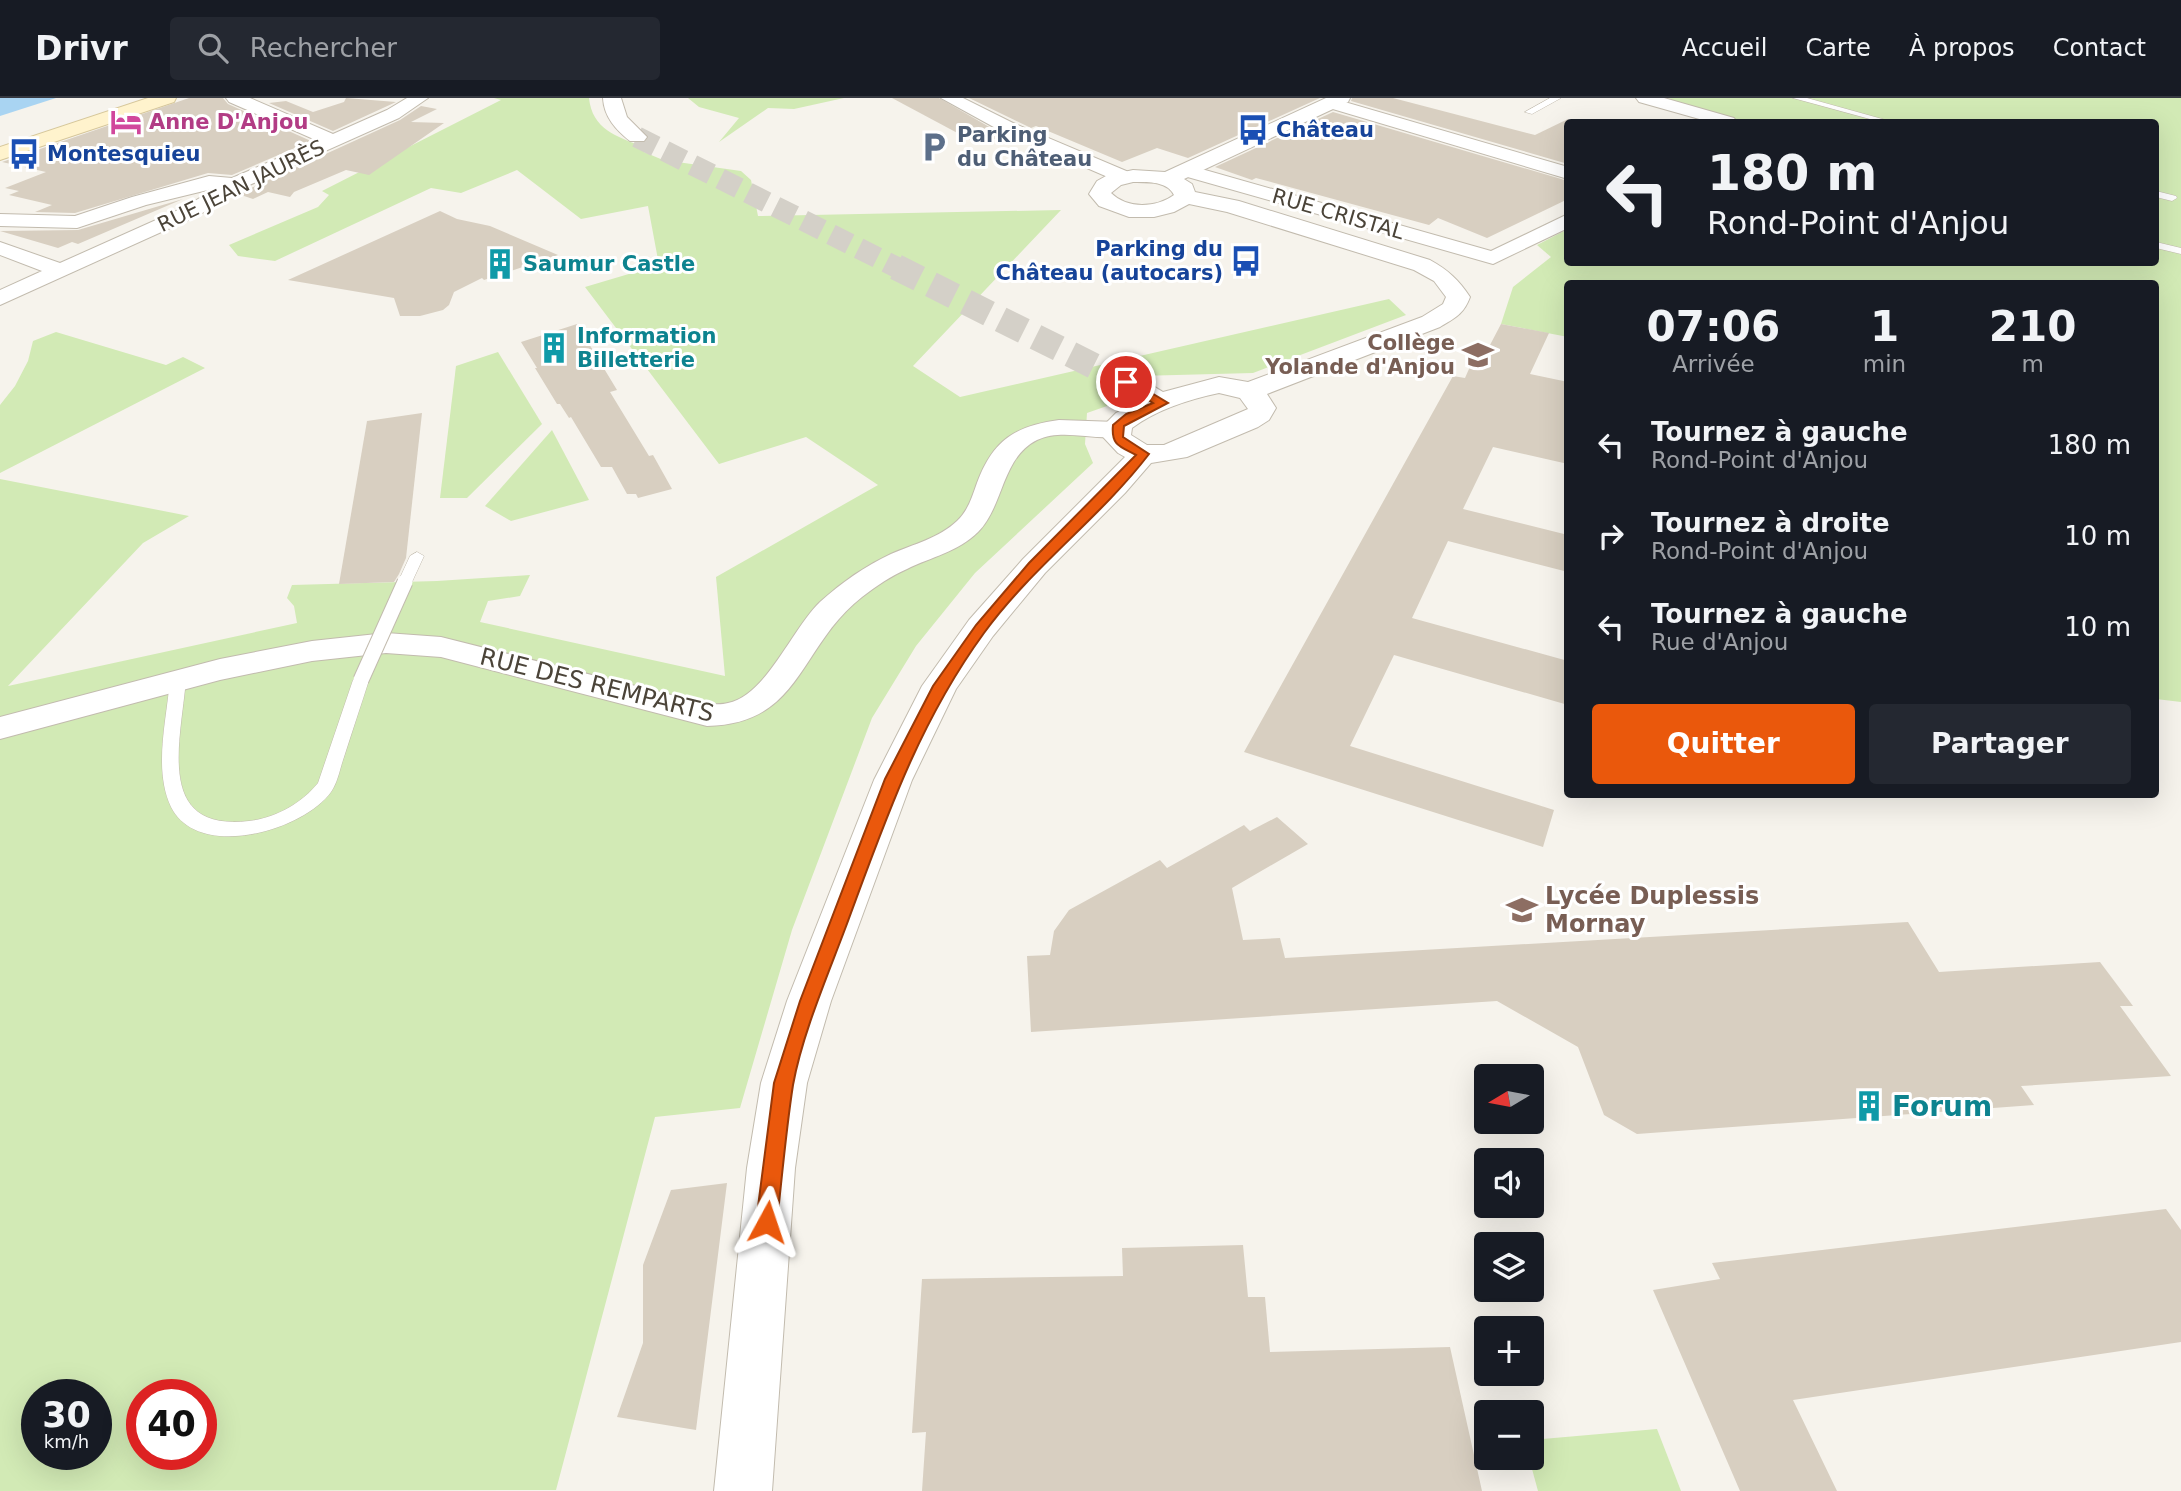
<!DOCTYPE html>
<html lang="fr">
<meta charset="utf-8">
<style>
body{margin:0;font-family:"DejaVu Sans",sans-serif;background:#242831;color:#f1f3f6;height:100vh;display:flex;flex-direction:column;font-size:26px;white-space:nowrap}
*{box-sizing:border-box;margin:0}
p{font-size:23px;color:#9ea1a6}
.icon{flex:none;width:38px;height:38px;fill:none;stroke:currentColor;stroke-width:2;stroke-linecap:round;stroke-linejoin:round}
.map{position:relative;flex:1;overflow:hidden}
.panel{position:absolute;left:1564px;top:182px;width:595px;height:518px;display:flex;flex-direction:column;background:#171b24;border-radius:7px;box-shadow:0 7px 28px #0002}
.panel>*{flex:none}
.guide{position:absolute;left:1564px;top:21px;width:595px;height:147px;border-radius:7px;box-shadow:0 7px 28px #0002;background:#171b24;color:#f1f3f6;overflow:hidden}
.needle{width:46px;rotate:260deg}
.buttons{position:absolute;left:1474px;top:966px;display:grid;gap:14px}
.buttons a{display:grid;place-items:center;width:70px;height:70px;border-radius:7px;background:#171b24;box-shadow:0 7px 28px #0002;font-size:35px}
.speed{position:absolute;left:21px;top:1281px;display:flex;gap:14px;font-size:35px;font-weight:700;text-align:center}
.speed>*{display:grid;place-content:center;width:91px;height:91px;border-radius:50%;background:#171b24;box-shadow:0 7px 28px #0002;line-height:1}
.speed small{font-size:18px;font-weight:400}
.speed .limit{border:10px solid #d22;background:#fff;color:#111}
.pin{position:absolute;display:grid;place-items:center;width:60px;height:60px;color:#fff;margin:-30px;border:4px solid #fff;border-radius:50%;box-shadow:0 2px 7px #0007}
.me{position:absolute;width:77px;margin:-38px;rotate:5deg;stroke-linejoin:round;filter:drop-shadow(0 0 5px #0008)}
.turn{display:flex;align-items:center;gap:24px;height:147px;padding:0 28px;font-size:32px}
.turn .icon{width:91px;height:91px;stroke-width:2.5}
.turn b{display:block;font-size:49px;line-height:60px}
.eta{display:flex;justify-content:space-evenly;align-items:center;height:119px;text-align:center}
.eta b{font-size:42px;font-weight:800;line-height:49px}
.cta{display:flex;gap:14px;margin-top:auto;padding:14px 28px}
.cta a{flex:1;height:80px;border-radius:7px;background:#ea580c;color:#fff;font-size:28px;font-weight:800;line-height:80px;text-align:center}
.cta a+a{background:#242831;color:#f1f3f6}
ul{padding:0;list-style:none}
li{display:flex;align-items:center;gap:21px;height:91px;padding:0 28px}
li div{flex:1}
li b{display:block;font-size:26px}
li em{font-style:normal}
header{display:flex;align-items:center;gap:42px;box-sizing:border-box;height:98px;padding:0 35px;background:#171b24;border-bottom:2px solid #363941}
header strong{font-size:33px}
nav{display:flex;gap:38px;margin-inline-start:auto;font-size:24px}
.search{width:490px;height:63px;background:#242831;display:flex;align-items:center;gap:18px;box-sizing:border-box;padding:0 24px;border-radius:7px;color:#9ea1a6;font-size:26px}
.map>svg:first-child{display:block}
.green{fill:#d2eab5;fill-rule:evenodd}
.water{fill:#a9d4f2}
.building{fill:#d8cfc1}
.lines{fill:none;stroke-linecap:round;stroke-linejoin:round}
.tertiary-tunnel-far1{stroke:#d4d0c8;stroke-width:21;stroke-dasharray:21 10;stroke-linecap:butt}
.tertiary-tunnel{stroke:#d4d0c8;stroke-width:26;stroke-dasharray:26 13;stroke-linecap:butt}
.service-casing{stroke:#c2bbae;stroke-width:1}
.minor-casing{stroke:#c2bbae;stroke-width:2}
.tertiary-casing{stroke:#c2bbae;stroke-width:2}
.secondary-casing{stroke:#d6c79b;stroke-width:2}
.service{fill:#fff;fill-rule:evenodd}
.minor{fill:#fff;fill-rule:evenodd}
.tertiary{fill:#fff;fill-rule:evenodd}
.secondary{fill:#fff3cd;fill-rule:evenodd}
.service-bridge-casing{stroke:#c2bbae;stroke-width:17;stroke-linecap:butt}
.service-bridge{stroke:#fff;stroke-width:15}
.route{fill:#ea580c;stroke:#983908;stroke-width:2}
.labels{text-anchor:middle;dominant-baseline:central;stroke-width:6;stroke-linejoin:round;paint-order:stroke}
.far-hotel-label{font-size:21px;font-weight:bold;fill:#b23c85;stroke:#fff;text-anchor:start}
.far-transit-label{font-size:21px;font-weight:bold;fill:#164399;stroke:#fff;text-anchor:start}
.far-service-label{font-size:21px;font-weight:bold;fill:#4e5e75;stroke:#fff;text-anchor:start}
.far-street-label{font-size:21px;fill:#4b4439;stroke:#fff}
.far-culture-label{font-size:21px;font-weight:bold;fill:#0d838f;stroke:#fff;text-anchor:start}
.far-education-label{font-size:21px;font-weight:bold;fill:#785e54;stroke:#fff;text-anchor:end}
.street-label{font-size:24px;fill:#4b4439;stroke:#fff}
.education-label{font-size:24px;font-weight:bold;fill:#785e54;stroke:#fff;text-anchor:start}
.near-culture-label{font-size:28px;font-weight:bold;fill:#0d838f;stroke:#fff;text-anchor:start}
</style>
<header>
<strong>Drivr</strong>
<div class="search"><svg class="icon" aria-label="search" viewBox="0 0 24 24"><circle cx="10" cy="10" r="6"/><path d="M15 15l6 6"/></svg>Rechercher</div>
<nav><a>Accueil</a><a>Carte</a><a>À propos</a><a>Contact</a></nav>
</header>
<div class="map">
<svg width="2181" height="1393" viewBox="0 0 2181 1393">
<rect width="100%" height="100%" fill="#f6f3ec"/>
<g class="green">
<path d="M 494,0 L 589,0 C 592,31 617,39 642,48 L 644,54 L 663,62 L 741,73 L 751,82 L 758,118 L 1061,112 L 913,268 L 960,299 L 1389,201 L 1406,217 L 1253,275 L 1138,278 L 1108,288 L 1107,308 L 1087,315 L 1085,346 L 1093,365 L 975,475 L 916,548 L 872,620 L 792,832 L 740,1010 L 655,1019 L 556,1392 L 0,1393 L 0,381 L 189,418 L 143,445 L 8,588 L 297,525 L 294,508 L 287,500 L 292,487 L 437,483 L 530,477 L 520,498 L 488,503 L 480,524 L 725,578 L 716,479 L 878,387 L 806,339 L 719,366 L 585,189 L 659,167 L 648,108 L 581,121 L 517,72 L 461,95 L 431,90 L 275,163 L 238,158 L 229,147 L 318,109 L 329,97 L 322,93 L 501,2 ZM 37,1297 L 96,1297 L 96,1356 L 37,1356 ZM 142,1297 L 201,1297 L 201,1356 L 142,1356 Z"/>
<polygon points="688,0 844,0 794,11 768,10 719,44 739,20 699,9"/>
<polygon points="1671,0 2181,0 2181,604 2156,601 2156,186 1568,186 1568,239 1501,226 1513,189 1551,159 1537,147 1568,131 1568,164 2156,164 2156,24 1745,24 1668,1"/>
<polygon points="56,234 166,267 183,259 205,270 0,375 0,307 15,288 28,263 33,243"/>
<polygon points="498,254 542,326 467,400 440,400 456,268"/>
<polygon points="552,332 589,402 511,423 485,408"/>
<polygon points="1657,1331 1681,1393 1538,1393 1529,1360 1531,1360 1531,1342"/>
</g>
<polygon class="water" points="0,0 56,0 0,18"/>
<g class="building">
<polygon points="189,0 223,0 228,6 311,43 232,77 208,75 75,115 35,114 52,107 9,97 19,93 5,90 46,74 2,64"/>
<polygon points="346,0 396,4 333,33 269,5 286,3 313,14 344,4"/>
<polygon points="892,0 939,0 1005,38 978,46"/>
<polygon points="969,0 1320,0 1188,60 1157,50 1122,64 1036,28 1031,30"/>
<polygon points="1352,0 1393,0 1535,37 1568,21 1568,66 1351,3"/>
<polygon points="421,8 437,11 411,24 444,25 369,77 346,72 294,94 290,99 268,94 253,101 238,96 400,22"/>
<polygon points="1333,14 1568,83 1568,101 1487,140 1438,120 1429,127 1256,80 1252,82 1215,69"/>
<polygon points="183,101 78,146 72,144 58,150 0,133 78,132"/>
<polygon points="440,113 457,121 490,128 558,157 484,182 482,180 454,194 449,207 443,212 420,218 400,218 394,200 288,182"/>
<polygon points="577,226 617,292 610,294 649,358 653,357 672,391 638,400 636,396 627,396 612,369 601,369 571,319 569,320 560,306 557,306 535,270 537,270 521,244"/>
<polygon points="1501,226 1549,235 1530,276 1568,284 1568,366 1493,349 1463,411 1568,437 1568,474 1448,443 1412,520 1568,563 1568,607 1394,557 1350,648 1554,712 1543,749 1244,654 1453,278 1465,280 1472,264 1480,266"/>
<polygon points="422,315 406,460 399,476 394,484 339,486 367,323"/>
<polygon points="1277,719 1308,746 1232,790 1243,842 1280,840 1285,860 1908,824 1939,874 2100,864 2133,908 2120,908 2171,978 2021,988 2034,1007 1637,1036 1604,1017 1578,949 1497,903 1031,934 1027,858 1050,857 1054,833 1069,812 1160,762 1167,770 1244,727 1250,733"/>
<polygon points="727,1085 696,1332 617,1319 643,1245 643,1167 671,1092"/>
<polygon points="2166,1111 2181,1132 2181,1244 1793,1302 1837,1393 1740,1393 1653,1192 1720,1181 1712,1165"/>
<polygon points="1243,1147 1248,1199 1265,1199 1270,1254 1450,1249 1482,1393 922,1393 926,1334 912,1335 922,1181 1123,1178 1122,1150"/>
</g>
<g class="lines">
<polyline class="tertiary-tunnel-far1" points="637,39 900,171"/>
<polyline class="tertiary-tunnel" points="896,169 1126,284"/>
<defs>
<g id="service">
<polygon points="1550,0 1561,0 1532,16 1525,14"/>
<polygon points="1793,0 1807,0 1893,24 1881,24"/>
<polygon points="2156,93 2176,98 2177,100 2172,103 2156,99"/>
<polygon points="2156,144 2181,150 2181,156 2156,150"/>
<polygon points="417,454 424,458 412,484 405,488 400,487 398,484 410,458"/>
<path d="M 178,576 L 186,581 C 181,643 154,734 249,723 C 275,720 301,706 318,685 L 353,582 L 361,577 L 367,578 L 369,582 C 361,608 352,633 344,659 C 340,670 338,684 331,694 C 303,733 198,763 171,709 C 153,671 167,621 170,581 Z"/>
</g>
<g id="minor">
<polygon points="226,0 250,0 333,36 387,12 407,0 428,0 399,20 245,89 199,117 0,207 0,192 42,173 0,157 0,144 60,165 185,109 216,90 146,107 77,130 0,128 0,116 75,118 132,99 209,78 232,80 318,43 229,4"/>
<polygon points="941,0 963,0 1013,25 1131,75 1134,79 1124,85 1117,83 1001,33"/>
<polygon points="1331,0 1568,69 1568,81 1326,9 1323,5"/>
<polygon points="1636,0 1664,0 1734,20 1737,24 1710,24 1639,4"/>
<polygon points="1184,66 1491,153 1568,116 1568,130 1493,166 1177,76 1174,72"/>
<path d="M 1059,322 L 1117,324 L 1126,327 L 1130,332 L 1126,337 C 1097,345 1065,329 1037,342 C 1001,360 1004,408 978,434 C 958,454 931,459 907,471 C 891,478 876,488 862,499 C 798,549 802,626 707,628 L 441,559 L 386,555 L 312,563 L 220,582 L 0,641 L 0,619 L 220,561 L 312,543 L 386,535 L 441,539 L 707,606 C 714,606 722,607 728,605 C 766,598 793,529 820,504 C 841,485 865,468 891,456 C 914,446 939,440 957,423 C 968,413 972,399 977,385 C 993,342 1015,328 1059,322 Z"/>
</g>
<g id="tertiary">
<path d="M 603,0 L 621,0 L 627,19 L 647,39 L 644,43 L 630,43 C 616,32 604,19 603,0 Z"/>
<path d="M 1326,0 L 1350,0 L 1348,4 L 1184,81 L 1192,86 L 1195,94 L 1239,103 L 1430,162 C 1448,172 1459,182 1470,199 C 1464,216 1455,220 1440,229 L 1267,296 L 1276,310 L 1269,322 L 1258,329 L 1187,359 L 1151,365 L 1125,395 L 1045,475 L 993,538 L 956,591 L 912,682 L 831,903 L 807,985 L 795,1070 L 772,1393 L 714,1393 L 747,1070 L 761,985 L 787,903 L 874,682 L 922,588 L 969,522 L 1023,461 L 1125,359 L 1118,355 L 1103,339 L 1104,327 L 1116,315 L 1140,303 L 1116,290 L 1113,284 L 1116,278 C 1134,274 1148,285 1163,294 L 1219,279 L 1248,284 L 1422,219 L 1443,206 L 1446,199 L 1434,183 L 1414,172 L 1227,114 L 1189,106 L 1174,114 L 1154,119 L 1129,119 L 1099,108 L 1089,96 L 1097,83 L 1106,78 L 1133,72 L 1165,74 ZM 1133,84 C 1148,84 1167,83 1174,97 C 1156,110 1127,111 1111,95 L 1121,87 ZM 1219,295 L 1240,300 L 1248,311 L 1164,347 L 1147,347 L 1131,337 L 1132,330 C 1156,312 1190,301 1219,295 Z"/>
</g>
<polygon id="secondary" points="148,0 176,0 174,4 0,62 0,49"/>
</defs>
<use href="#service" class="service-casing"/>
<use href="#minor" class="minor-casing"/>
<use href="#tertiary" class="tertiary-casing"/>
<use href="#secondary" class="secondary-casing"/>
<use href="#service" class="service"/>
<use href="#minor" class="minor"/>
<use href="#tertiary" class="tertiary"/>
<use href="#secondary" class="secondary"/>
<defs>
<polyline id="service-bridge" points="361,582 405,484"/>
</defs>
<use href="#service-bridge" class="service-bridge-casing"/>
<use href="#service-bridge" class="service-bridge"/>
</g>
<path class="route" d="M 1122,282 L 1130,282 L 1168,305 L 1124,328 L 1123,339 L 1149,356 C 1100,420 1032,469 984,535 C 917,627 884,726 845,831 C 827,879 802,937 793,987 C 786,1032 782,1079 777,1124 L 774,1131 L 767,1134 L 759,1131 L 756,1124 L 774,985 L 800,903 L 885,681 L 933,588 L 976,527 L 1029,465 L 1136,357 C 1119,348 1111,347 1113,327 L 1126,316 L 1153,305 L 1122,286 Z"/>
<defs>
<symbol id="hotel-bare" viewBox="-9 -9 18 18"><path d="M-6-4.5h1.5V1H6V5H4.5V3h-9V5H-6ZM-4 0a1.8 1.8 0 1 1 3.6 0ZM.5 0V-2.5h3Q6-2.5 6 0Z" fill="#d1479c" stroke="#fff" stroke-width="2.5" paint-order="stroke"/></symbol>
<symbol id="bus-bare" viewBox="-9 -9 18 18"><path d="M-5-6H5V4H4V6H2V4H-2V6H-4V4H-5ZM-3.5-4V0h7V-4ZM-3.5 1.2v1.5H-2V1.2ZM2 1.2v1.5H3.5V1.2Z" fill="#1a4fb4" stroke="#fff" stroke-width="2.5" paint-order="stroke"/></symbol>
<symbol id="parking-bare" viewBox="-9 -9 18 18"><path d="M-3.5-5.5H1a3.5 3.5 0 0 1 0 7H-1V5.5H-3.5ZM-1-3.4V-.6H.8a1.4 1.4 0 0 0 0-2.8Z" fill="#5c6f8a" stroke="#fff" stroke-width="2.5" paint-order="stroke"/></symbol>
<symbol id="building-bare" viewBox="-9 -9 18 18"><path d="M-4-6H4V6H1V3H-1V6H-4ZM-2.5-4.3h1.7v1.8h-1.7ZM.8-4.3h1.7v1.8H.8ZM-2.5-1h1.7V.8h-1.7ZM.8-1h1.7V.8H.8Z" fill="#0f9aa8" stroke="#fff" stroke-width="2.5" paint-order="stroke"/></symbol>
<symbol id="school-bare" viewBox="-9 -9 18 18"><path d="M0-5L7-2L0 1L-7-2ZM-4 1L0 2.5L4 1V4Q0 6-4 4Z" fill="#8d6e63" stroke="#fff" stroke-width="2.5" paint-order="stroke"/></symbol>
</defs>
<g fill-rule="evenodd">
<use href="#hotel-bare" x="104" y="2" width="44" height="44"/>
<use href="#bus-bare" x="1231" y="10" width="44" height="44"/>
<use href="#parking-bare" x="912" y="27" width="44" height="44"/>
<use href="#bus-bare" x="2" y="34" width="44" height="44"/>
<use href="#bus-bare" x="1224" y="141" width="44" height="44"/>
<use href="#building-bare" x="478" y="144" width="44" height="44"/>
<use href="#building-bare" x="532" y="228" width="44" height="44"/>
<use href="#school-bare" x="1456" y="235" width="44" height="44"/>
<use href="#school-bare" x="1500" y="790" width="44" height="44"/>
<use href="#building-bare" x="1847" y="986" width="44" height="44"/>
</g>
<g class="labels">
<g class="far-hotel-label">
<text x="149" y="24">Anne D'Anjou</text>
</g>
<g class="far-transit-label">
<text x="1276" y="32">Château</text>
<text x="47" y="56">Montesquieu</text>
<text x="1223" y="151" text-anchor="end">Parking du<tspan x="1223" dy="24">Château (autocars)</tspan></text>
</g>
<g class="far-service-label">
<text x="957" y="37">Parking<tspan x="957" dy="24">du Château</tspan></text>
</g>
<g class="far-street-label">
<text transform="translate(241 88) rotate(-26)">RUE JEAN JAURÈS</text>
<text transform="translate(1338 116) rotate(16)">RUE CRISTAL</text>
</g>
<g class="far-culture-label">
<text x="523" y="166">Saumur Castle</text>
<text x="577" y="238">Information<tspan x="577" dy="24">Billetterie</tspan></text>
</g>
<g class="far-education-label">
<text x="1455" y="245">Collège<tspan x="1455" dy="24">Yolande d'Anjou</tspan></text>
</g>
<g class="street-label">
<text transform="translate(597 587) rotate(14)">RUE DES REMPARTS</text>
</g>
<g class="education-label">
<text x="1545" y="798">Lycée Duplessis<tspan x="1545" dy="28">Mornay</tspan></text>
</g>
<g class="near-culture-label">
<text x="1892" y="1008">Forum</text>
</g>
</g>
</svg>
<div class="buttons">
<a><svg class="needle" viewBox="-14 -14 28 28"><path d="M0-13l5 13h-10z" fill="#e53935"/><path d="M0 13l5-13h-10z" fill="#9ea1a6"/></svg></a>
<a><svg class="icon" aria-label="sound" viewBox="0 0 24 24"><path d="M4 9h4l5-4v14l-5-4H4zM17 9q2 3 0 6"/></svg></a>
<a><svg class="icon" aria-label="layers" viewBox="0 0 24 24"><path d="M12 4l9 5-9 5-9-5zM3 14l9 5 9-5"/></svg></a>
<a>+</a>
<a>−</a>
</div>
<div class="speed"><div>30<small>km/h</small></div><div class="limit">40</div></div>
<div class="pin" style="left:1126px;top:284px;background:#d93025"><svg class="icon" aria-label="arrive" viewBox="0 0 24 24"><path d="M6 21V4h12l-3 4 3 4H6"/></svg></div>
<svg class="me" style="left:767px;top:1124px" viewBox="-20 -20 40 40"><path d="M0-17L14 15 0 8-14 15z" fill="#ea580c" stroke="#fff" stroke-width="4"/></svg>
<div class="guide">
<div class="turn"><svg class="icon" aria-label="left" viewBox="0 0 24 24"><path d="M17 20v-9H6M10 6l-5 5 5 5"/></svg><div><b>180 m</b>Rond-Point d'Anjou</div></div>
</div>
<section class="panel">
<div class="eta">
<div><b>07:06</b><p>Arrivée</p></div>
<div><b>1</b><p>min</p></div>
<div><b>210</b><p>m</p></div>
</div>
<ul>
<li><svg class="icon" aria-label="left" viewBox="0 0 24 24"><path d="M17 20v-9H6M10 6l-5 5 5 5"/></svg><div><b>Tournez à gauche</b><p>Rond-Point d'Anjou</p></div><em>180 m</em></li>
<li><svg class="icon" aria-label="right" viewBox="0 0 24 24"><path d="M7 20v-9h11M14 6l5 5-5 5"/></svg><div><b>Tournez à droite</b><p>Rond-Point d'Anjou</p></div><em>10 m</em></li>
<li><svg class="icon" aria-label="left" viewBox="0 0 24 24"><path d="M17 20v-9H6M10 6l-5 5 5 5"/></svg><div><b>Tournez à gauche</b><p>Rue d'Anjou</p></div><em>10 m</em></li>
</ul>
<div class="cta"><a>Quitter</a><a>Partager</a></div>
</section>
</div>
